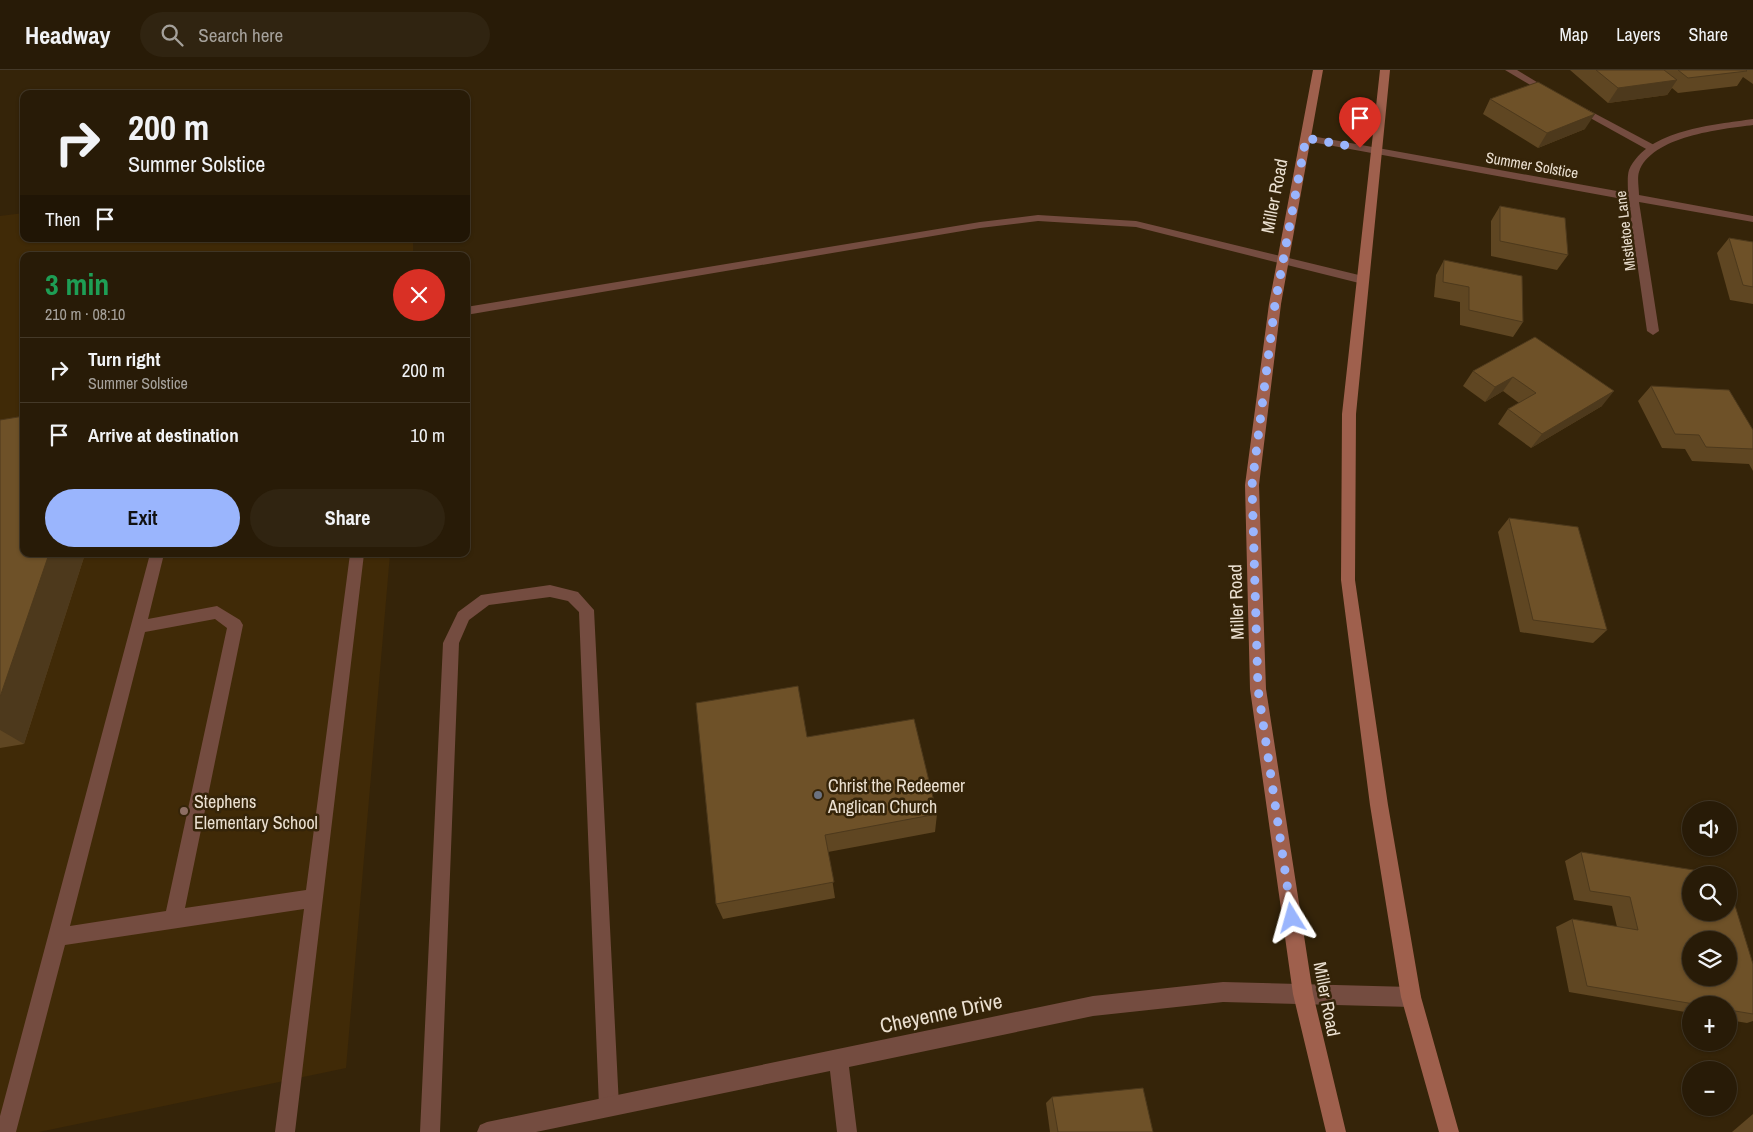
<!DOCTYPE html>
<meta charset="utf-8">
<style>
body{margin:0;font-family:"Archivo Narrow",sans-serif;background:#302411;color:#f1f3f6;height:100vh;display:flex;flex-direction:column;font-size:19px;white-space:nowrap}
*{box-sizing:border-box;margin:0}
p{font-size:16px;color:#a5a19b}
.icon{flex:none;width:28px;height:28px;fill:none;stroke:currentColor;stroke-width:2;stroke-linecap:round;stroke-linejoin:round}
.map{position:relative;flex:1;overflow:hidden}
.side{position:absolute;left:20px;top:182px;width:450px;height:305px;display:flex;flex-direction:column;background:#281b07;border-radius:10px;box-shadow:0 1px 4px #0004,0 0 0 1px #443928}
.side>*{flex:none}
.guide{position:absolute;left:20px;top:20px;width:450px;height:152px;border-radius:10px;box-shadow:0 1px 4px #0004,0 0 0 1px #443928;background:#281b07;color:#f1f3f6;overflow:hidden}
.buttons{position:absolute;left:1682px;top:731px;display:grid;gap:10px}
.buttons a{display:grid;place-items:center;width:55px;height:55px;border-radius:50%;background:#281b07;box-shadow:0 1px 4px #0004,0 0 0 1px #443928;font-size:25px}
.pin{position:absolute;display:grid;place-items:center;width:42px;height:42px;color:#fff;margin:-51px -21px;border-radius:50% 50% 50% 0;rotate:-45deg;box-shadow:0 0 5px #0007}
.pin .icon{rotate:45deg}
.me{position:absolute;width:55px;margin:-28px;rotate:352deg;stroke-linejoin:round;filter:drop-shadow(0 0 4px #0008)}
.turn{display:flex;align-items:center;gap:18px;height:105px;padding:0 25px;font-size:22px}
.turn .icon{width:65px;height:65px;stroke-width:2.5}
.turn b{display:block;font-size:35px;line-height:42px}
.then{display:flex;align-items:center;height:48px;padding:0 25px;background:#0003;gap:10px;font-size:19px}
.round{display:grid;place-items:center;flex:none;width:52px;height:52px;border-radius:26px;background:#302411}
.headline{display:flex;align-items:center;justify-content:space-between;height:85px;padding:0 25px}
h1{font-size:30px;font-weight:700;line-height:38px;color:#1e9e55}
.action{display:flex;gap:10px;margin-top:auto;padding:10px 25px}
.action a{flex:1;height:58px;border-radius:30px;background:#9ab5fd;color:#111;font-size:20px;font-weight:700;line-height:58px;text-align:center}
.action a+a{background:#302411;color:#f1f3f6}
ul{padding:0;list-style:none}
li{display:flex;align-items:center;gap:15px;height:65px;padding:0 25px;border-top:1px solid #443928}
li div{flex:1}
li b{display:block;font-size:19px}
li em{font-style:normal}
header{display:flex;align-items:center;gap:30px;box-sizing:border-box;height:70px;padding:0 25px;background:#281b07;border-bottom:1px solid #443928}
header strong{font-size:24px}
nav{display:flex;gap:28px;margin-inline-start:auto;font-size:18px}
.search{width:350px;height:45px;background:#302411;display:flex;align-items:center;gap:12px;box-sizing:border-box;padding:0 18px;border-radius:28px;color:#a5a19b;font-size:19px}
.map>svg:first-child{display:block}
.built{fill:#402a07}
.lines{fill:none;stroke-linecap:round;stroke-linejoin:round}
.service{fill:#744c40;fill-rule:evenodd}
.minor{fill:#744c40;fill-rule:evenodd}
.secondary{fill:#9f604d;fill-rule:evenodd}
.wall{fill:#5f4622}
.shaded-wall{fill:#4d391c}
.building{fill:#6e5128;stroke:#4d391c;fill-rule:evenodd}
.route{stroke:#9ab5fd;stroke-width:9;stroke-dasharray:0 16.2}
.worship-dot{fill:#6b7280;stroke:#352409;stroke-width:2}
.education-dot{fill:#8d6e63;stroke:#352409;stroke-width:2}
.labels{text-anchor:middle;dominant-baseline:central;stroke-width:5;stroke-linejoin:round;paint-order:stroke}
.far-street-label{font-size:15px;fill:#ebe0d1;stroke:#352409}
.street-label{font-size:18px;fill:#ebe0d1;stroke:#352409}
.poi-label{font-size:18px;fill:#ebe0d1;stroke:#352409;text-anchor:start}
.near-street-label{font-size:21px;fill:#ebe0d1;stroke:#352409}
</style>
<header>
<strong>Headway</strong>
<div class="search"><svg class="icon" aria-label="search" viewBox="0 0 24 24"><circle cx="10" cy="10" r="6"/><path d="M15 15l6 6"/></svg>Search here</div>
<nav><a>Map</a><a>Layers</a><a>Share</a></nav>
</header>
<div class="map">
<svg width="1753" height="1062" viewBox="0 0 1753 1062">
<rect width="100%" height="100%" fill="#352409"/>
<polygon class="built" points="24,143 24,169 413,169 413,186 24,186 24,484 390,484 346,998 39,1062 0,1062 0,146"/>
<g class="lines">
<g class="service">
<polygon points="1505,0 1517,0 1555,23 1547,25"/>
<polygon points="1577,34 1656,76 1657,78 1652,81 1648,80 1574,39 1572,37"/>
<polygon points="1038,145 1136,151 1363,206 1369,210 1363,214 1136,157 1038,151 980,158 466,245 466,237 980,152"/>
<path d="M 150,484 L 164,484 L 148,549 L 217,536 L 240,550 L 243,555 L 185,838 L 306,820 L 350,484 L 364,484 L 295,1062 L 275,1062 L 304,839 L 65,875 L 16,1062 L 0,1062 L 0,1046 ZM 215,549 L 227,558 L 166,841 L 70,856 L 145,562 Z"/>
<polygon points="550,515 578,522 594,540 619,1036 616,1043 609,1046 602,1043 599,1036 579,542 568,531 550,527 489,535 469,550 459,573 440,1062 420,1062 443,573 458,542 481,525"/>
</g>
<g class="minor">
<path d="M 1753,49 L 1753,55 C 1722,59 1651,66 1639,102 C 1637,108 1639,118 1639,125 L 1753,146 L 1753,152 L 1639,132 L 1659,261 L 1653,265 L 1647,261 L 1628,130 L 1306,71 L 1301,68 L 1306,65 L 1628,123 C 1628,116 1627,106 1629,100 C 1648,59 1714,55 1753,49 Z"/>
<polygon points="1223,912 1411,917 1418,920 1421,927 1418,934 1411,937 1223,932 1093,946 849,997 857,1062 837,1062 830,1001 536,1062 477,1062 480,1055 487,1052 1093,926"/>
</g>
<g class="secondary">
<polygon points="1313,0 1323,0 1281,234 1259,415 1266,619 1313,924 1346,1062 1326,1062 1293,924 1250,619 1245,415 1269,234"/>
<polygon points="1380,0 1390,0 1356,344 1355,510 1388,735 1421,927 1459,1062 1439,1062 1401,927 1370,735 1341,510 1342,344"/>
</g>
</g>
<g class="wall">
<polygon points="1570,0 1753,0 1753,14 1743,7 1737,16 1678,23 1672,18 1667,25 1608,33"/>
<polygon points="1490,29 1585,59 1538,78 1483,44"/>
<polygon points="1500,136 1568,185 1557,200 1491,186 1491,151"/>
<polygon points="1729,168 1753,172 1753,234 1730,230 1717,183"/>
<polygon points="1444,190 1523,252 1513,267 1460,255 1460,232 1434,227 1436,205"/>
<polygon points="1535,267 1602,336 1531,378 1498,354 1508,339 1519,333 1503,321 1485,332 1463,316 1473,301"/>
<polygon points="1651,316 1753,360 1753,401 1749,394 1692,391 1685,379 1662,378 1638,331"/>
<polygon points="0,350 24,484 85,484 24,674 0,678"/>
<polygon points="1509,448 1607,560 1593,573 1520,562 1498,462"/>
<polygon points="807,667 937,744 935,762 828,782 835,828 723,849 716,834"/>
<polygon points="1581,782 1753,894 1753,951 1747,953 1729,950 1729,935 1691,935 1691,943 1569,922 1556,857 1572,849 1617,857 1612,836 1574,830 1565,791"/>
<polygon points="1052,1027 1153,1062 1050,1062 1046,1033"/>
<polygon points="1753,1044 1753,1062 1732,1062"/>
</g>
<g class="shaded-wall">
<polygon points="1677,10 1667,25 1608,33 1618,18"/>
<polygon points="1595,44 1585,59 1538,78 1547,63"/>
<polygon points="1513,307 1503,321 1485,332 1495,317"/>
<polygon points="1614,321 1602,336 1531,378 1542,364"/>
<polygon points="49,484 85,484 24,674 0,660 0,627"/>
</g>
<g class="building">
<polygon points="1596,0 1664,0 1677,10 1618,18"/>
<polygon points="1678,0 1746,0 1747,1 1688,8"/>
<polygon points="1538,12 1595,44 1547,63 1490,29"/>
<polygon points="1500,136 1565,148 1568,185 1500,171"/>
<polygon points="1729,168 1753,172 1753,217 1743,215"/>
<polygon points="1444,190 1522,206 1523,252 1469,240 1469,217 1443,212"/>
<polygon points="1535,267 1614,321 1542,364 1508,339 1536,323 1513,307 1495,317 1473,301"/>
<polygon points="1651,316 1729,320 1753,360 1753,379 1706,377 1699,365 1675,364"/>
<polygon points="24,346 24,484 49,484 0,627 0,350"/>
<polygon points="1509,448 1578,457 1607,560 1533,550"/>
<polygon points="798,616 807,667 914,649 937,744 825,765 834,812 716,834 696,633"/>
<path d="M 1581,782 L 1725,805 L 1691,805 L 1691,842 L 1729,842 L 1729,816 L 1753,894 L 1753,944 L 1729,940 L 1729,935 L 1700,935 L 1587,916 L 1572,849 L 1638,860 L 1630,827 L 1590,821 ZM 1691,870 L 1729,870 L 1729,908 L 1691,908 Z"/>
<polygon points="1143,1018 1153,1062 1058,1062 1052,1027"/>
</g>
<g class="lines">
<polyline class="route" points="1292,848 1258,619 1252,415 1275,234 1306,68 1360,78"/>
</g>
<circle class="worship-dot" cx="818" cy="725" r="5"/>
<circle class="education-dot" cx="184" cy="741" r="5"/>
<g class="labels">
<g class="far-street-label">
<text transform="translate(1532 95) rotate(10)">Summer Solstice</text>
<text transform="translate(1625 161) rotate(-97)">Mistletoe Lane</text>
</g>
<g class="street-label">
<text transform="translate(1274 126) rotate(-79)">Miller Road</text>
<text transform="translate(1236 532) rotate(-92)">Miller Road</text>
<text transform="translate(1327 929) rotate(79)">Miller Road</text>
</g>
<g class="poi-label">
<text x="828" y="715">Christ the Redeemer<tspan x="828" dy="21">Anglican Church</tspan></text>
<text x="194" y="731">Stephens<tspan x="194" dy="21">Elementary School</tspan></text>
</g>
<g class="near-street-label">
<text transform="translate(941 943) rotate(-12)">Cheyenne Drive</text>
</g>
</g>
</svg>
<div class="buttons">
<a><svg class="icon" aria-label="sound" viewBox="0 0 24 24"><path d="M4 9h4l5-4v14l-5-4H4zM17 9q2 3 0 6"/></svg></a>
<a><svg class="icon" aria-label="search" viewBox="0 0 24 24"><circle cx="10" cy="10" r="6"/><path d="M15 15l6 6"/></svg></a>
<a><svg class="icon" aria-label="layers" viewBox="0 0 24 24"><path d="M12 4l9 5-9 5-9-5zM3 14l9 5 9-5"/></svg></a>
<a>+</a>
<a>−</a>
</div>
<div class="pin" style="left:1360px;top:78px;background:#d93025"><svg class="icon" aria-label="arrive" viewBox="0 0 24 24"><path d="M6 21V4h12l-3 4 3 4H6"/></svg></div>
<svg class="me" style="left:1292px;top:848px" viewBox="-20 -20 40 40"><path d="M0-17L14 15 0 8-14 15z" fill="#9ab5fd" stroke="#fff" stroke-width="4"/></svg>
<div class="guide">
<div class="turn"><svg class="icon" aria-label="right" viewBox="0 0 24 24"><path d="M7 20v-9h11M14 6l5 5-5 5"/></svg><div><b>200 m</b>Summer Solstice</div></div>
<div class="then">Then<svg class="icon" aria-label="arrive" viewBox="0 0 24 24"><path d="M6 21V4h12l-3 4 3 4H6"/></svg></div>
</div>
<section class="side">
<div class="headline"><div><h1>3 min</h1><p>210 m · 08:10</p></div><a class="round" style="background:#d93025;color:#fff"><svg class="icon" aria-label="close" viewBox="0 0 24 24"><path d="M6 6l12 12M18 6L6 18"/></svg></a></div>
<ul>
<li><svg class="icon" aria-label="right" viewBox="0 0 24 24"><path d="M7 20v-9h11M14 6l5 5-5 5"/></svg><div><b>Turn right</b><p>Summer Solstice</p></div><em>200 m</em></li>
<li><svg class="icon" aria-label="arrive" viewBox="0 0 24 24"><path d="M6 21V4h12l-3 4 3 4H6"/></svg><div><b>Arrive at destination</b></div><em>10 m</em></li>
</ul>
<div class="action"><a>Exit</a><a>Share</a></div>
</section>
</div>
